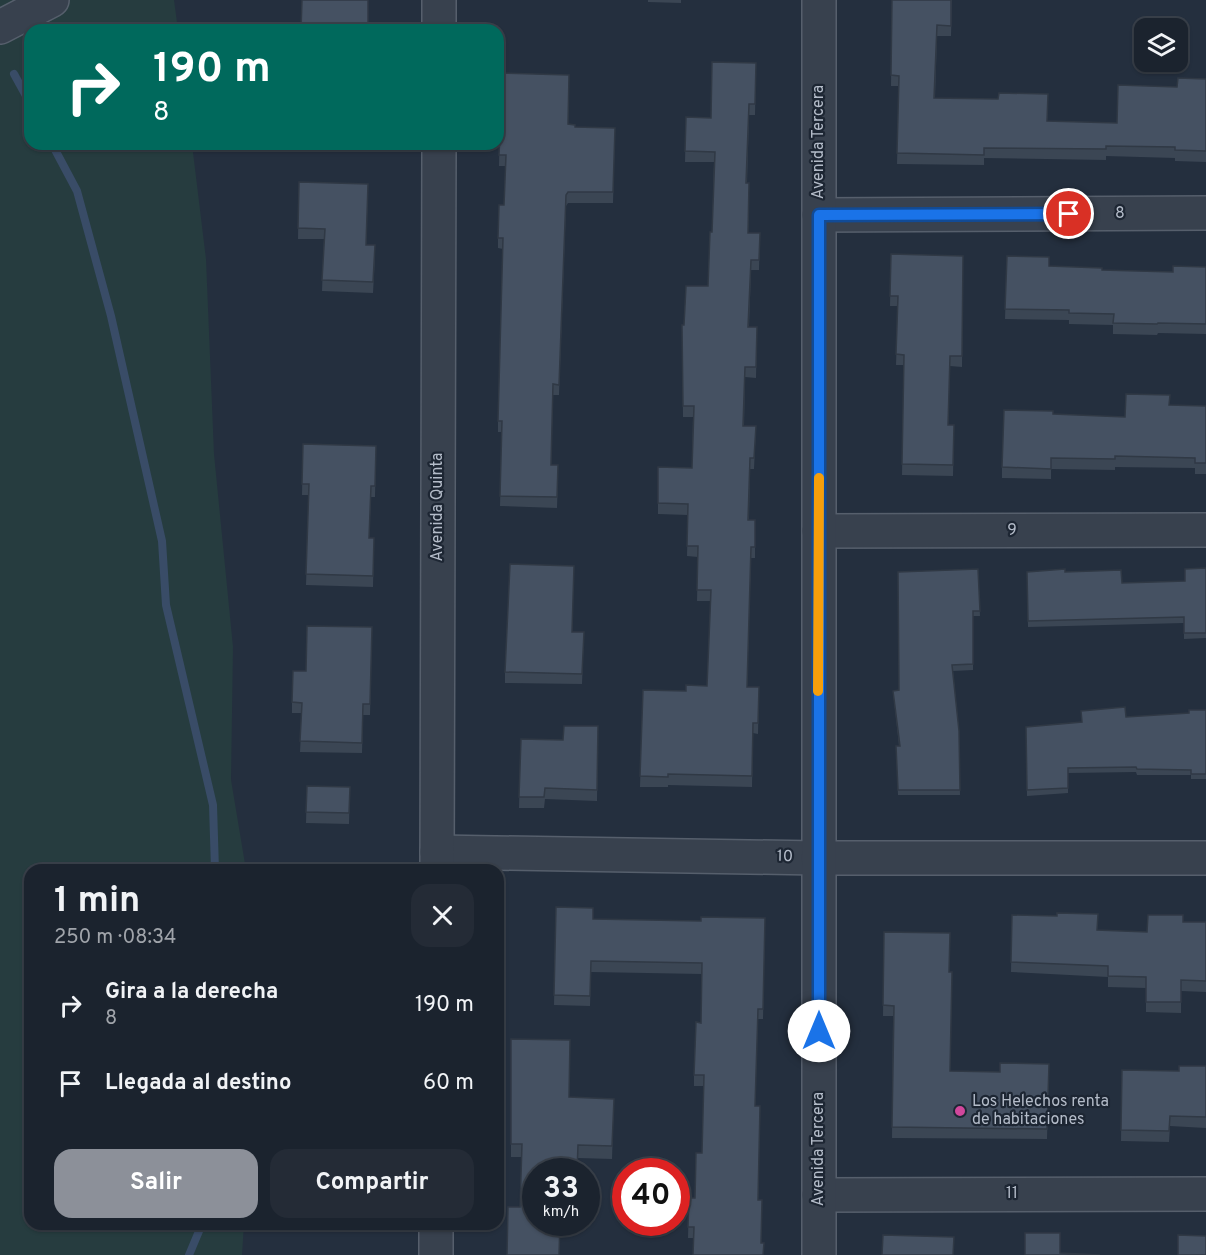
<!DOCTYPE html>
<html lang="es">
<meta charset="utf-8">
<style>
body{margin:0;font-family:Overpass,sans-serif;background:#242b36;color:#f1f3f6;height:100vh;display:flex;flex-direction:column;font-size:22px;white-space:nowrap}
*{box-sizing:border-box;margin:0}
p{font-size:20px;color:#a0a4aa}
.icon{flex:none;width:33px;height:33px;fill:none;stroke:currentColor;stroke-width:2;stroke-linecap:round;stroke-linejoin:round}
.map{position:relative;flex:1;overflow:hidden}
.side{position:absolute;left:24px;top:864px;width:480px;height:366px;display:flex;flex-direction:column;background:#1b232e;border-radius:18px;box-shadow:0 2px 4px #0004,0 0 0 2px #39404a}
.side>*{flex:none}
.hud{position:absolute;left:24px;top:24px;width:480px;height:126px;border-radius:18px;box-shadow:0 2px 4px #0004,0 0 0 2px #39404a;background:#00695c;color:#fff;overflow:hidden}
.fabs{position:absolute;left:1134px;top:18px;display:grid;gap:12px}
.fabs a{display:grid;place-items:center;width:54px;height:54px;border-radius:12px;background:#1b232e;box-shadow:0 2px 4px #0004,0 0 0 2px #39404a;font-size:30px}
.speed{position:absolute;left:522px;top:1158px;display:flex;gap:12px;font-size:30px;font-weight:700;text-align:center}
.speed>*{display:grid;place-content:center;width:78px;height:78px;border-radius:50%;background:#1b232e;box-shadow:0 2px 4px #0004,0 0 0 2px #39404a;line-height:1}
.speed small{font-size:15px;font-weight:400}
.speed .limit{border:9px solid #d22;background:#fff;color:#111}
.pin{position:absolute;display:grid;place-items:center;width:51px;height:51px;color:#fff;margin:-26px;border:3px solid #fff;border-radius:50%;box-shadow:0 2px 6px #0007}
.me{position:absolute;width:66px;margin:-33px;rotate:0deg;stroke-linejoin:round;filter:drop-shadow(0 0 4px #0008)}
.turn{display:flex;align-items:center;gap:21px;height:126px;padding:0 30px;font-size:27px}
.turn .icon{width:78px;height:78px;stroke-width:2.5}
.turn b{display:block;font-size:42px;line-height:51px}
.round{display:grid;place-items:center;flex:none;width:63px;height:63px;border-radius:18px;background:#242b36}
.summary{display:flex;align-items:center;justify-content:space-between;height:102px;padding:0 30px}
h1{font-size:36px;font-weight:700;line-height:45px}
.primary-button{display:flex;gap:12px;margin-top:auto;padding:12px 30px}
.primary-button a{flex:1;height:69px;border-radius:18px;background:#8c9099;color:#fff;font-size:24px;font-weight:700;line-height:69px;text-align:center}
.primary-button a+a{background:#242b36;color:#f1f3f6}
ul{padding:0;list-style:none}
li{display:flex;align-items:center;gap:18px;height:78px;padding:0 30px}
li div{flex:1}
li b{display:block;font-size:22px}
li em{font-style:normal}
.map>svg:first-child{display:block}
.green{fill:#263c3f}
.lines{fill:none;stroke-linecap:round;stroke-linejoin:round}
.stream{stroke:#394c67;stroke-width:8}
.minor-casing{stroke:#565f6c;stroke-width:36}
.tertiary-casing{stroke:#565f6c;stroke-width:36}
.minor{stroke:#38414e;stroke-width:33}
.tertiary{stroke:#38414e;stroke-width:33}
.wall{fill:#3b4654}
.building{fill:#455162;stroke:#303945;stroke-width:1.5}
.route-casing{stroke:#114b97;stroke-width:15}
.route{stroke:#1a73e8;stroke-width:10}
.slow{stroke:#f59e0b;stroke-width:10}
.hotel-dot{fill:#d1479c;stroke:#1d2633;stroke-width:2}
.labels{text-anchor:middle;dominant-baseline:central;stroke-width:4.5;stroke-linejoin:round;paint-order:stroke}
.street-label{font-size:16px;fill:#b4bcc9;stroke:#1d2633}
.poi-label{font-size:16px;fill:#b4bcc9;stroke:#1d2633;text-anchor:start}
</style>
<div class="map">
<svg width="1206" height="1255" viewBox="0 0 1206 1255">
<rect width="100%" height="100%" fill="#242f3e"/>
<polygon class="green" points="0,0 174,0 178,30 30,30 30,144 192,144 206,259 214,454 233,647 231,780 246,870 30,870 30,1224 244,1224 242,1255 0,1255"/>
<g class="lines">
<g class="stream">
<polyline points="14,74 30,103"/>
<polyline points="52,144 77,191 111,316 162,541 166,605 213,805 215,870"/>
<polyline points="189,1255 202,1224"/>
</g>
<defs>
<g id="minor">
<polyline points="439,30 439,0"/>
<polyline points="819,215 1206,213"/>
<polyline points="819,531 1206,530"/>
<polyline points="437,852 818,858"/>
<polyline points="437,870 439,144"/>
<polyline points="819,1195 1206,1194"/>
<polyline points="436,1255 436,1224"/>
</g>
<g id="tertiary">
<polyline points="0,27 52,0"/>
<polyline points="818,858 1206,858"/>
<polyline points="819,1255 819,0"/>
</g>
</defs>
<use href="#minor" class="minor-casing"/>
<use href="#tertiary" class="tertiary-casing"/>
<use href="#minor" class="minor"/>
<use href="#tertiary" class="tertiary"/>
</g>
<g class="wall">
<polygon points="648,0 681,0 681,3 648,2"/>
<polygon points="892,0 952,0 951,36 937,36 935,98 1048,122 1117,123 1177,87 1206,79 1206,162 1175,161 1175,158 1106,156 1106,160 984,158 984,165 897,164 899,86 891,86"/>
<polygon points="756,63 755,115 749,115 747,183 748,233 760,233 759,270 751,270 749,327 757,327 756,378 745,377 744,426 756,426 754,469 750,469 749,520 755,520 755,558 751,558 747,687 759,687 758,734 753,733 752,787 668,785 668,787 640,787 643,690 686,691 707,686 711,601 697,601 698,557 687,556 688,515 658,514 658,467 692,468 693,417 683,417 682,325 684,325 708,286 712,232 714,162 685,162 686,117 711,118"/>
<polygon points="498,73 568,124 575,127 615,128 613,203 568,203 566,206 559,395 553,395 551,465 558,476 557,508 500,506 502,432 498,432 498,421 503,249 498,248 498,238 504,205 506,166 499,166 500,122 498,122"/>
<polygon points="299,182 366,245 375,256 373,293 322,291 324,239 298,239"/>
<polygon points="891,254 963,256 962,367 950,366 948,425 954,425 953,476 902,475 904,365 896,365 898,306 890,306"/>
<polygon points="1007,256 1049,266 1102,270 1173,272 1206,267 1206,334 1158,333 1157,335 1113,334 1113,325 1069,324 1069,320 1005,319"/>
<polygon points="1170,405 1206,406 1206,474 1195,474 1195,468 1115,467 1115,470 1051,469 1051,479 1002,478 1002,467 1053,414 1125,417"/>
<polygon points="303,444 376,446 375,497 371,497 369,538 374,538 373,587 306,585 309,495 302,495"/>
<polygon points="1206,568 1206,638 1184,639 1184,623 1028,627 1027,572 1065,572 1122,583 1185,581"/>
<polygon points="978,569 980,616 973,616 973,670 953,671 959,731 960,795 898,795 896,746 899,746 893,691 899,690"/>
<polygon points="372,627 370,715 363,715 362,753 300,752 302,713 292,713 292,702 306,671"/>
<polygon points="572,632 584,632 582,684 505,683 505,672"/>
<polygon points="1206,710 1206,779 1191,779 1191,775 1137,775 1136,772 1068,773 1068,793 1027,796 1026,727 1081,722 1126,717 1189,713"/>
<polygon points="598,726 597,801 545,799 544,808 519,808 521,739 563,740"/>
<polygon points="307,786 350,787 349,824 306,823"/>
<polygon points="556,907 593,919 701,921 765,918 763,1019 758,1019 693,1238 688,1238 689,1198 695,1198 702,1153 704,1086 694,1086 694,1075 701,1023 702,974 591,972 590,1006 554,1005"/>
<polygon points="1012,915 1098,930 1147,932 1183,922 1206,922 1206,992 1181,991 1181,1013 1146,1012 1146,988 1108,987 1108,977 1011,972"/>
<polygon points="884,932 949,972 950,1071 1000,1072 1049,1064 1047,1139 892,1138 893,1016 883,1016"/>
<polygon points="511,1039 569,1097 614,1099 612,1159 578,1158 520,1207 522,1157 511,1157"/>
<polygon points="1206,1066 1206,1128 1170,1126 1169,1142 1121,1141 1122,1070 1179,1071"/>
</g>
<g class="building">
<polygon points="302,0 368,0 368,30 301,30"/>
<polygon points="892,0 951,0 951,26 937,25 934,98 998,99 999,93 1048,94 1047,121 1117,123 1118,85 1177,87 1178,78 1206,79 1206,151 1175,150 1175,147 1106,146 1106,149 984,148 984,155 897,153 899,76 891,75"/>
<polygon points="712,62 756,63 755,104 749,104 746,183 749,183 748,233 760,233 759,260 751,260 748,327 757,327 756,367 745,367 743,426 756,426 754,458 750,458 748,520 755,520 755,547 751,547 747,687 759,687 758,723 753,723 752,776 668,774 668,777 640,776 643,690 686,691 686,685 707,686 711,590 697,590 698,546 687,546 688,504 658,503 658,467 692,468 694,406 683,406 682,325 684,325 686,286 708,286 710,232 712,232 715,152 685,151 686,117 711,118"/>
<polygon points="498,73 569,75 568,124 575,125 575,127 615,128 613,192 568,192 566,195 559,385 553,384 551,465 558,465 557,497 500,496 502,421 498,421 503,238 498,238 499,205 504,205 506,155 499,155 501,112 498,111"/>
<polygon points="299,182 368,184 366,245 375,245 373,282 322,280 325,229 298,228"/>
<polygon points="891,254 963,256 962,356 950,356 948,425 954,425 953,465 902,464 904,355 896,354 898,296 890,296"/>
<polygon points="1007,256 1049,257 1049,266 1102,268 1102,270 1173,272 1173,266 1206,267 1206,324 1158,323 1157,324 1113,323 1114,314 1069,313 1069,310 1005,309"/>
<polygon points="1126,394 1170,395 1169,405 1206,406 1206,463 1195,463 1195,458 1115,456 1115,459 1051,458 1051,469 1002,467 1004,410 1053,411 1053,414 1125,417"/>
<polygon points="303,444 376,446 375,486 371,486 369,538 374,538 373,576 306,574 309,484 302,484"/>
<polygon points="510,564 574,566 572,632 584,632 582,674 505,672"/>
<polygon points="1206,568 1206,633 1184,633 1184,617 1028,621 1027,572 1065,569 1065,572 1121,570 1122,583 1185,581 1185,569"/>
<polygon points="978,569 980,611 973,611 973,664 952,665 959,731 960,790 898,790 896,746 900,746 893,691 899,690 898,572"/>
<polygon points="307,626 372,627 370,704 363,704 362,743 300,741 302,703 292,702 293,671 306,671"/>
<polygon points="1125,707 1126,717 1189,713 1189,710 1206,710 1206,774 1191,774 1191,770 1137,769 1136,767 1068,768 1068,788 1027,790 1026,727 1082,722 1081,711"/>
<polygon points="564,726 598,726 597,790 545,788 544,797 519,797 521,739 563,740"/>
<polygon points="307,786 350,787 349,813 306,812"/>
<polygon points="556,907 593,908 593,919 701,921 701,917 765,918 763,1009 758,1009 755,1106 760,1106 758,1200 762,1200 761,1243 764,1243 763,1255 693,1255 694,1227 688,1227 689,1198 695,1198 696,1153 702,1153 704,1075 694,1075 696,1022 701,1023 702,963 591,961 590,996 554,995"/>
<polygon points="1057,913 1098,914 1097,930 1147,932 1148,915 1183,915 1183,922 1206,922 1206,981 1181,980 1181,1002 1146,1002 1146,977 1108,976 1108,966 1011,962 1012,915 1057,916"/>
<polygon points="884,932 950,933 949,972 952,972 950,1071 1000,1072 1000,1063 1049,1064 1047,1129 892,1127 894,1006 883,1005"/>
<polygon points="511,1039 570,1040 569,1097 614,1099 612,1146 578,1145 577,1172 536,1172 536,1222 560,1222 559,1255 507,1255 508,1207 520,1207 522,1144 511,1144"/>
<polygon points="1179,1066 1206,1066 1206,1117 1170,1116 1169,1131 1121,1130 1122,1070 1179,1071"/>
<polygon points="1025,1233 1060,1233 1060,1253 1100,1255 1025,1255"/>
<polygon points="883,1235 954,1237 953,1255 882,1255"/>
<polygon points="1178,1235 1206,1236 1206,1255 1178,1255"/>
</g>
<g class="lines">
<defs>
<polyline id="route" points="819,1031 819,215 1069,214"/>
</defs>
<use href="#route" class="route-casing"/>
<use href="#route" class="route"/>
<polyline class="slow" points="818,691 819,478"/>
</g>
<circle class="hotel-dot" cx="960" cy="1111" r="6"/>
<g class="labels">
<g class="street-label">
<text transform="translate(819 142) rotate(-90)">Avenida Tercera</text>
<text x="1120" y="214">8</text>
<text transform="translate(438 507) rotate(-90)">Avenida Quinta</text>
<text x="1012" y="531">9</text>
<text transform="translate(785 857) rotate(1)">10</text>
<text transform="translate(819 1149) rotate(-90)">Avenida Tercera</text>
<text x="1012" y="1194">11</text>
</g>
<g class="poi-label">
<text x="972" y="1102">Los Helechos renta<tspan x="972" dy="18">de habitaciones</tspan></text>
</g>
</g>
</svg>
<div class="fabs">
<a><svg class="icon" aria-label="layers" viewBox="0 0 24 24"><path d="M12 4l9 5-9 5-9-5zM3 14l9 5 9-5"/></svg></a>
</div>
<div class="speed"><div>33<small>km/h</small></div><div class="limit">40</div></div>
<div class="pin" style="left:1069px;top:214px;background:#d93025"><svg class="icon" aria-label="arrive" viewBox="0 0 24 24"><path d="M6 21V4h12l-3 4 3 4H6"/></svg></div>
<svg class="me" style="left:819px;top:1031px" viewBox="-20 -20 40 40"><circle r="19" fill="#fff"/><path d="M0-13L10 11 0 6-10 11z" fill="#1a73e8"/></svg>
<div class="hud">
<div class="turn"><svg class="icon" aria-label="right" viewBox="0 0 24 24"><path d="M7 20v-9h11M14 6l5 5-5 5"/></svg><div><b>190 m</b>8</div></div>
</div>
<section class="side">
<div class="summary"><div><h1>1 min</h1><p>250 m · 08:34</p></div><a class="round"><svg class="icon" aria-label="close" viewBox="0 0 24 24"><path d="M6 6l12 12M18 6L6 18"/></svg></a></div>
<ul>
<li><svg class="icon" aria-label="right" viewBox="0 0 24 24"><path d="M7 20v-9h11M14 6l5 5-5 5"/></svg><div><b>Gira a la derecha</b><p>8</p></div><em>190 m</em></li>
<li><svg class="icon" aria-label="arrive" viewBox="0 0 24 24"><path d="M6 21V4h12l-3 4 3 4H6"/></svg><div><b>Llegada al destino</b></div><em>60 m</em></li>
</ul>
<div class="primary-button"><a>Salir</a><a>Compartir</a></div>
</section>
</div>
